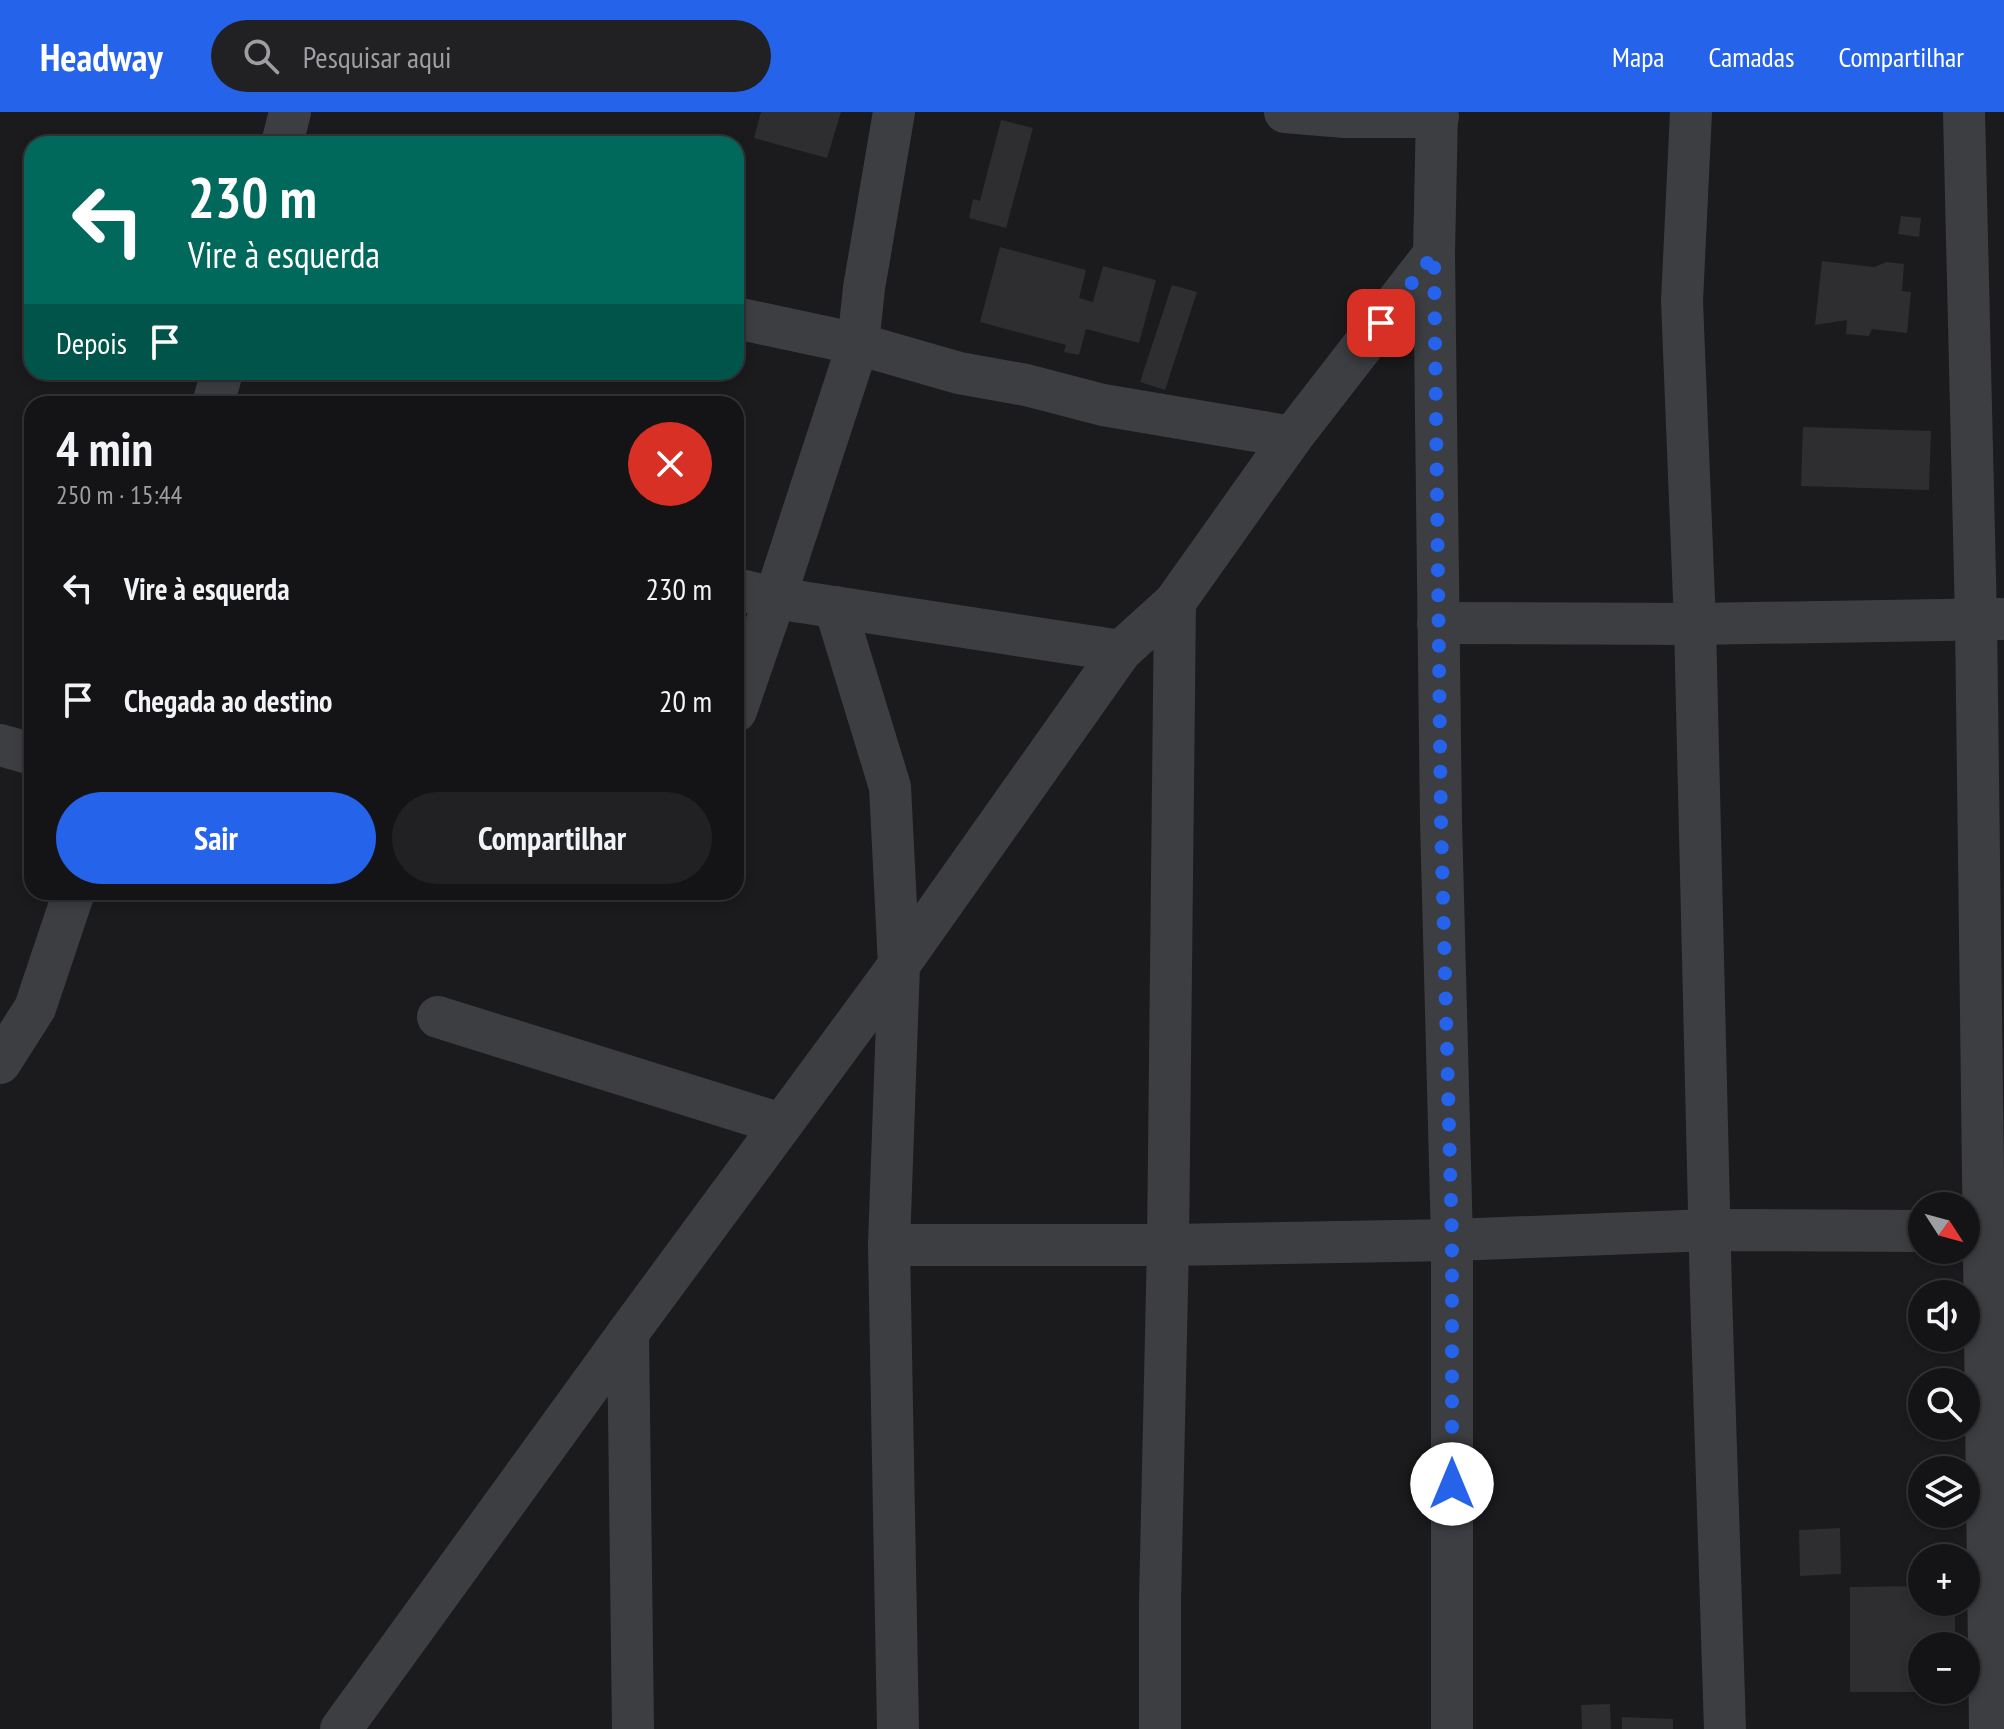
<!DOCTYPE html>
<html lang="pt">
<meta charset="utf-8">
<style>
body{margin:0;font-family:"PT Sans Narrow",sans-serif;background:#212123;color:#f1f3f6;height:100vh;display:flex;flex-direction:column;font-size:30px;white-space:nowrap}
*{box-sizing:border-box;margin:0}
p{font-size:26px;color:#9d9ea1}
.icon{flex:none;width:44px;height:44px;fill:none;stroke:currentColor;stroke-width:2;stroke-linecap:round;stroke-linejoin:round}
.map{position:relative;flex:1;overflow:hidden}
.side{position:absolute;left:24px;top:284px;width:720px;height:504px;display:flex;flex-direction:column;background:#141416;border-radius:24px;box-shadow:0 4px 12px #0003,0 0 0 2px #333335}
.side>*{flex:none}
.top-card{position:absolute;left:24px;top:24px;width:720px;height:244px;border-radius:24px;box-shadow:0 4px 12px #0003,0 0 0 2px #333335;background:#00695c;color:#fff;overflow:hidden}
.needle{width:52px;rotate:126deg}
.fabs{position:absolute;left:1908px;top:1080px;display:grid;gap:16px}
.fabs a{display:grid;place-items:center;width:72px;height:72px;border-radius:50%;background:#141416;box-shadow:0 4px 12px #0003,0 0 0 2px #333335;font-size:40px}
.pin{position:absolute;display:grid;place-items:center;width:68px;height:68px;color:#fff;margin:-34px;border-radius:16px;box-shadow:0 4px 12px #0006}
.me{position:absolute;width:88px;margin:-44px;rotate:0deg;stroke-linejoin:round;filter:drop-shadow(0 0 6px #0008)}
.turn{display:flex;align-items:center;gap:28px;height:168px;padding:0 32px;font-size:36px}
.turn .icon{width:104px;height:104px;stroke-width:2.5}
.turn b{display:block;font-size:56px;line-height:68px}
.then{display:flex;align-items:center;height:76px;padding:0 32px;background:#0003;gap:16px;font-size:30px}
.round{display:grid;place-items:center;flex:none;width:84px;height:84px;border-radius:42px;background:#212123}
.summary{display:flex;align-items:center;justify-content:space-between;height:136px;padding:0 32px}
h1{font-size:48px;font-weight:800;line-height:60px}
.action{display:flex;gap:16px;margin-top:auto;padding:16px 32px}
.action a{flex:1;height:92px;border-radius:48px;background:#2563eb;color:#fff;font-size:32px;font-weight:800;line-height:92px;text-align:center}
.action a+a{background:#212123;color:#f1f3f6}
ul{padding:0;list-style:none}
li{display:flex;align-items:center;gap:24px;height:112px;padding:0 32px}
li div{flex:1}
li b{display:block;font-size:30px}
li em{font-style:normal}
header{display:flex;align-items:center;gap:48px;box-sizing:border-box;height:112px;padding:0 40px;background:#2563eb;color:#fff}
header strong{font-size:38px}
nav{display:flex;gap:44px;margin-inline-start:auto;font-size:28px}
.search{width:560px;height:72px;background:#212123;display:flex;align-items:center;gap:20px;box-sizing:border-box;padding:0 28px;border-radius:44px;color:#9d9ea1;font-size:30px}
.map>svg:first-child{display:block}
.building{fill:#2e2e31}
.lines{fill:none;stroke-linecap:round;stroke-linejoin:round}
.minor{stroke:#3c3e42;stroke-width:42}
.route{stroke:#2563eb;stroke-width:14;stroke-dasharray:0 25.2}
</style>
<header>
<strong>Headway</strong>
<div class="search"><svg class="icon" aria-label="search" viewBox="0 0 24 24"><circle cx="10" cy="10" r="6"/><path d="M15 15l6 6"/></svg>Pesquisar aqui</div>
<nav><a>Mapa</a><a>Camadas</a><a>Compartilhar</a></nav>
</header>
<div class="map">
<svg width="2004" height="1617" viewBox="0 0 2004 1617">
<rect width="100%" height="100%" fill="#1b1b1d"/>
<g class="building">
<polygon points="761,0 841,0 827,46 754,26"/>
<polygon points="1001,8 1033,16 1006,116 969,106 973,87 980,89"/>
<polygon points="1901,104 1921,106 1919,125 1898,122"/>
<polygon points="1000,135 1086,158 1079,186 1093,190 1103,154 1156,168 1139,231 1086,217 1079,243 1064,240 1066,233 980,210"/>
<polygon points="1822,149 1874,155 1887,150 1904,152 1902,179 1911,180 1907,221 1872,217 1869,224 1846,222 1847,208 1815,213"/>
<polygon points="1172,173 1197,180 1165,278 1140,270"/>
<polygon points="1803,315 1931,319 1929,378 1801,374"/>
<polygon points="1840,1416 1841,1462 1800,1464 1799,1418"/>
<polygon points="1922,1474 1922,1490 1955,1490 1955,1534 1922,1534 1922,1580 1850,1580 1850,1475"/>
<polygon points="1610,1592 1611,1617 1582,1617 1581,1593"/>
<polygon points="1622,1605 1673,1607 1673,1617 1622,1617"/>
</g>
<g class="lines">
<g class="minor">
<polyline points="1285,0 1345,5 1438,5"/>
<polyline points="1437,0 1434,142 1441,709 1452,1128 1452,1617"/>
<polyline points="1691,0 1682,189 1695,512 1711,1181 1725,1617"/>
<polyline points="1964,0 1976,507 1990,1617"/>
<polyline points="282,32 290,0"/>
<polyline points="736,206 858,232 959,261 1026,273 1103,293 1292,325"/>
<polyline points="213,292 222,260"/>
<polyline points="736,477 775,486 1121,539"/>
<polyline points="835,495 890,675 899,853 889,1133 898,1617"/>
<polyline points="1438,511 1695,512 2001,507"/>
<polyline points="736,599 775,486 858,232 864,176 894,0"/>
<polyline points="0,633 32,642"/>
<polyline points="438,905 781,1012"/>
<polyline points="0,951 35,896 74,780"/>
<polyline points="889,1133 1168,1133 1452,1128 1710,1118 1922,1119"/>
<polyline points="628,1221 633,1617"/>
<polyline points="341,1617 628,1221 899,853 1121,539 1175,490 1292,325 1434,142"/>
<polyline points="1160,1617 1160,1490 1168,1133 1175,490"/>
</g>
</g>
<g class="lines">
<polyline class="route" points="1381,211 1434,142 1441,709 1452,1128 1452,1372"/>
</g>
</svg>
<div class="fabs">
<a><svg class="needle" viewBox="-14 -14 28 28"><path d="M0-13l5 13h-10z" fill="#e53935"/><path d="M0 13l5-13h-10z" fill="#9d9ea1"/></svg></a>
<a><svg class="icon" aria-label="sound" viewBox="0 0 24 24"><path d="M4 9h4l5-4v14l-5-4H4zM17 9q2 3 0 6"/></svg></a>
<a><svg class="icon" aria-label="search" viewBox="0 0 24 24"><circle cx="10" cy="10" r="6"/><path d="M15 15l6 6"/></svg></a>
<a><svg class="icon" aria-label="layers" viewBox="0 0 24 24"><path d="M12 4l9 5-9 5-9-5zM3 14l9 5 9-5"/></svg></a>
<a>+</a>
<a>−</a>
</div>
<div class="pin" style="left:1381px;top:211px;background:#d93025"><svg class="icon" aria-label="arrive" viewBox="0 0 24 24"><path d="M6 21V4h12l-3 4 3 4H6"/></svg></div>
<svg class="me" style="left:1452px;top:1372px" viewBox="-20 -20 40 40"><circle r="19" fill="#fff"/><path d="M0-13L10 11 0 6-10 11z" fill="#2563eb"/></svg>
<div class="top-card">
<div class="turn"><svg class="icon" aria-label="left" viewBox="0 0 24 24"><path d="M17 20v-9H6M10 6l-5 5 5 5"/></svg><div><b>230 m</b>Vire à esquerda</div></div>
<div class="then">Depois<svg class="icon" aria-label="arrive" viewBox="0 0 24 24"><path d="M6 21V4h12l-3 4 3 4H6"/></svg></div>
</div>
<section class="side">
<div class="summary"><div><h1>4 min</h1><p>250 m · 15:44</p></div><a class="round" style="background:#d93025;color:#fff"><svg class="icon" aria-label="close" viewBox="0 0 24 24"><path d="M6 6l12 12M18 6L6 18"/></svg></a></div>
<ul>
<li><svg class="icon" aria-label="left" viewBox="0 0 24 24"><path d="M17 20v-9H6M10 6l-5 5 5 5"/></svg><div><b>Vire à esquerda</b></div><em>230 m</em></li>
<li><svg class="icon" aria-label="arrive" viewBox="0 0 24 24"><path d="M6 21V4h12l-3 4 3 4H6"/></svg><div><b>Chegada ao destino</b></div><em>20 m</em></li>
</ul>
<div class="action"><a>Sair</a><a>Compartilhar</a></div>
</section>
</div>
